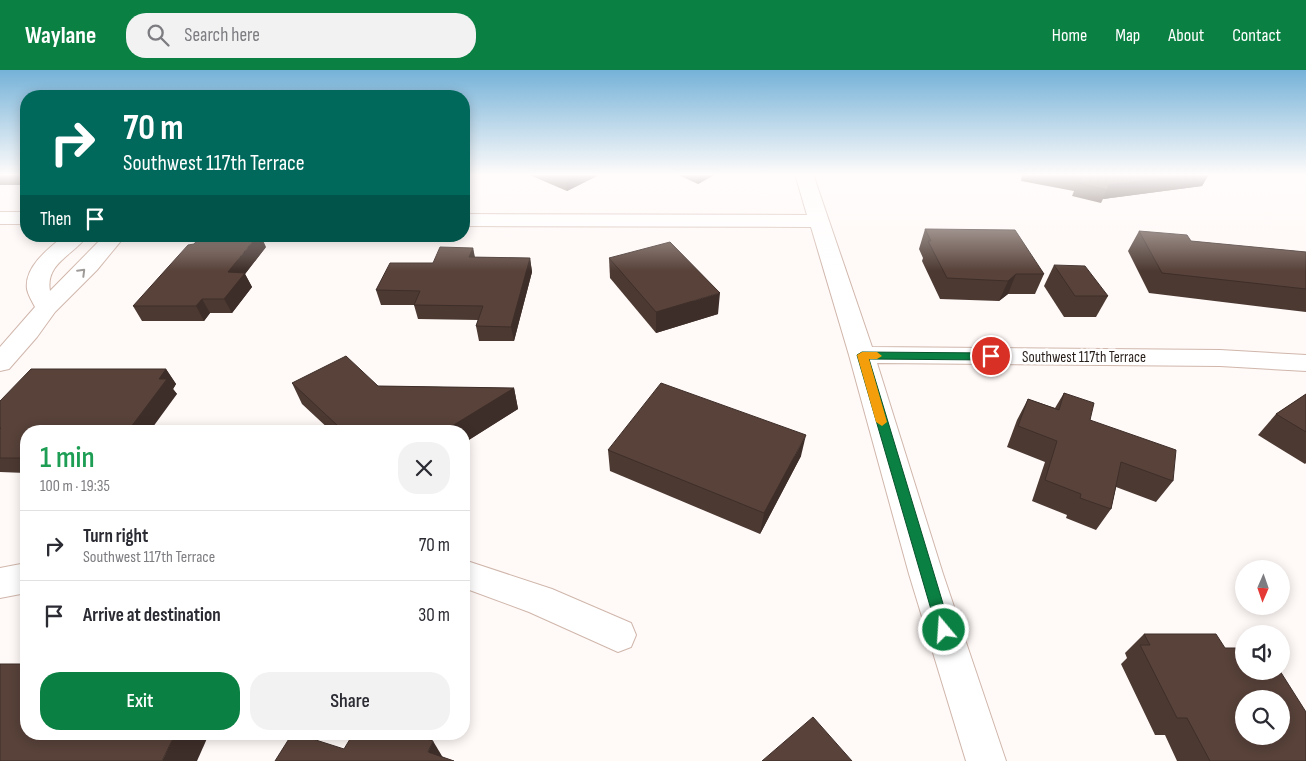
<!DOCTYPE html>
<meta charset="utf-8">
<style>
body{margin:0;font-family:"Sofia Sans Condensed",sans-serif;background:#f2f2f3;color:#2b2b33;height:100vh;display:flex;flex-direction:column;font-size:19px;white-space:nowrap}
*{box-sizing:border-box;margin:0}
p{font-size:16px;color:#7c7c81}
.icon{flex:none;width:28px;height:28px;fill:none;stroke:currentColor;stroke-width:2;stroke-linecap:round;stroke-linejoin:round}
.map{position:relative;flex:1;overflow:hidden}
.drawer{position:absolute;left:20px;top:355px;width:450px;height:315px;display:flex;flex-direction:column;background:#fff;border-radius:20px;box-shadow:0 2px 12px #0003}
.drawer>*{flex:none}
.banner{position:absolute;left:20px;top:20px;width:450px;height:152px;border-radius:20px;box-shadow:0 2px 12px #0003;background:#00695c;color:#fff;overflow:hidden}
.needle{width:32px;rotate:182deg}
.buttons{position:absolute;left:1235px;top:490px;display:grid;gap:10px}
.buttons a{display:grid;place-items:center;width:55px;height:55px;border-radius:50%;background:#fff;box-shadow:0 2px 12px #0003;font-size:25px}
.pin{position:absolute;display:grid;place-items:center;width:42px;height:42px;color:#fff;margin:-21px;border:2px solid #fff;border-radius:50%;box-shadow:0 1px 5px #0007}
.me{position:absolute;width:55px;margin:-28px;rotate:342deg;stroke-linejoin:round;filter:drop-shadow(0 0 4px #0008)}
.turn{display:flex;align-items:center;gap:18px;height:105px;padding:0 20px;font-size:22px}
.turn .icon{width:65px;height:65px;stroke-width:2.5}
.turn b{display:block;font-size:35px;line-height:42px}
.then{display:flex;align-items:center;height:48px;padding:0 20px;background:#0003;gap:10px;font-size:19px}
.round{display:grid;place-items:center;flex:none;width:52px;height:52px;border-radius:20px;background:#f2f2f3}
.headline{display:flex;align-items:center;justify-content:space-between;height:85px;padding:0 20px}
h1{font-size:30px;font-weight:600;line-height:38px;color:#1e9e55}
.cta{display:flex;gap:10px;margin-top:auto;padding:10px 20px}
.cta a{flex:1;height:58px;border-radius:20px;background:#0b8043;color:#fff;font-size:20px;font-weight:600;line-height:58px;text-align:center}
.cta a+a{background:#f2f2f3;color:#2b2b33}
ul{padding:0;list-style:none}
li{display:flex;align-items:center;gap:15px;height:70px;padding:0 20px;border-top:1px solid #e1e1e2}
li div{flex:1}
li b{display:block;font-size:19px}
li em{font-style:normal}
header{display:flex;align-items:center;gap:30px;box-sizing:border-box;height:70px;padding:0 25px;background:#0b8043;color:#fff}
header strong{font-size:24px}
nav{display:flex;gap:28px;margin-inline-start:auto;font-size:18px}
.search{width:350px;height:45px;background:#f2f2f3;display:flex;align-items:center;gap:12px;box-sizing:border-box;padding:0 18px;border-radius:20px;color:#7c7c81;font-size:19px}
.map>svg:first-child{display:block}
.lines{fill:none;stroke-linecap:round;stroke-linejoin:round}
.minor-casing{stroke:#d0b6ab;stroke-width:2}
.minor{fill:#fff;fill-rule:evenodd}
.wall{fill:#4c3932}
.shaded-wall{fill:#3e2e29}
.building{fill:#58423a;stroke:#3e2e29;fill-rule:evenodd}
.oneway{stroke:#9e9a98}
.route{fill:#0b8043;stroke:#07532c}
.slow{fill:#f59e0b}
.labels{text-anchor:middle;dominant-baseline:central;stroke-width:5;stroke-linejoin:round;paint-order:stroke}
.street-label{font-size:15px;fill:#271e1a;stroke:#fff}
</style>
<header>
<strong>Waylane</strong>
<div class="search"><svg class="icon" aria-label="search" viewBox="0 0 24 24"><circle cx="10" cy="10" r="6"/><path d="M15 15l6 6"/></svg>Search here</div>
<nav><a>Home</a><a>Map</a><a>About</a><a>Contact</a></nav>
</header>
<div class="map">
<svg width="1306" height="691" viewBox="0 0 1306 691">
<rect width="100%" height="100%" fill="#fff9f7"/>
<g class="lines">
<defs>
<g id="minor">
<polygon points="795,104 813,104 872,277 1220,280 1306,285 1306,301 1220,296 877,293 943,504 1006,691 966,691 909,504 849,285 811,157 464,156 464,144 807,145"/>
<rect x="0" y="142" width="26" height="12"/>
<path d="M 64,166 L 87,166 C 74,185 45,193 50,221 L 104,166 L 125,166 L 97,200 L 55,242 L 37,267 L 9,299 L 0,301 L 0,277 L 35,237 C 32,231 28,225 27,219 C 24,197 49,178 64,166 Z"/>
<polygon points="464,490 552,519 631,553 636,565 631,577 618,582 529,542 464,518"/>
<polygon points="26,493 26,523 0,528 0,498"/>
</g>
</defs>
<use href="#minor" class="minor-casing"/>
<use href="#minor" class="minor"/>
</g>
<g class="wall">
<rect x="0" y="104" width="26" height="11"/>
<polygon points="527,104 597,104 597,106 567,121"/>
<polygon points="676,104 716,104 698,114"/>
<polygon points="1022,104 1209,104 1202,116 1103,129 1101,133 1072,126 1074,121 1021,111"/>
<polygon points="925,159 1044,204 1035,224 1008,224 999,231 940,229 922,191 923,188 919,179"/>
<polygon points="1139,161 1191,171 1306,182 1306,242 1149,223 1128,181"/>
<polygon points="266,177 245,204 252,217 232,243 210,243 204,251 142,251 133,236"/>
<polygon points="473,178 475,187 530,188 532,202 514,271 479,271 476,256 478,250 418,249 414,235 381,235 376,220 433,193"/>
<polygon points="609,188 718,244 656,263 610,208"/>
<polygon points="1054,195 1108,226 1096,247 1064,247 1044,216"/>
<polygon points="166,299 176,314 173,319 177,324 26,361 26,403 0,402 0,331"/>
<polygon points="292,313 378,316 514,318 518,339 464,373 464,361 331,361 302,334"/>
<polygon points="1064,323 1090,350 1173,411 1156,432 1116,417 1111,439 1096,460 1066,448 1067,445 1032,431 1045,392 1007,377 1017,350 1028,329 1055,338"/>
<polygon points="1306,324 1306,393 1305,394 1258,365 1276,344"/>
<polygon points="608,380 801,386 760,464 610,401"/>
<polygon points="1144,564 1225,578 1306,691 1177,691 1165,665 1155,665 1121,594 1127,588 1125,583"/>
</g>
<g class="shaded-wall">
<polygon points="573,104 597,104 597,106 567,121 566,108"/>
<polygon points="699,104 716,104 698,114"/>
<polygon points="1198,104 1209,104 1202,116 1103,129 1109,115"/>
<polygon points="257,166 261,166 266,177 245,204 252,217 232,243 224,229 228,202"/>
<polygon points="473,178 475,192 469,187"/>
<polygon points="530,188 532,202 514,271 511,257"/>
<polygon points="1016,204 1008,224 999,231 1008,211"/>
<polygon points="720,223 718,244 656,263 656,242"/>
<polygon points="202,229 210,243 204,251 196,236"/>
<polygon points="166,299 176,314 173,319 177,324 150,361 128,361 159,309"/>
<polygon points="514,318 518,339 464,373 464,361 454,361 452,356"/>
<polygon points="806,365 801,386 760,464 764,443"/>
<polygon points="26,383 26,393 22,388"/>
<polygon points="175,664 209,664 197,691 162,691"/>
<polygon points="433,671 445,691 428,682"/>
</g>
<g class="building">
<polygon points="557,104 573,104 566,108"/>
<polygon points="1061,104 1198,104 1109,115 1107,120 1078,113 1081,108"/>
<polygon points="925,159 1015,160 1044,204 1016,204 1008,211 947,208 928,171 931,171"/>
<polygon points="1139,161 1187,165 1191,171 1306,182 1306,219 1162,203"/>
<polygon points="201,166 257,166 228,202 245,203 224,229 202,229 196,236 133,236 188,175 194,174"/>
<polygon points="670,172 720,223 656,242 609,188"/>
<polygon points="440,177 473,178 469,187 530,188 511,257 476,256 483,236 414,235 420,221 376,220 390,193 433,193"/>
<polygon points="1054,195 1085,196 1108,226 1075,226"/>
<polygon points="346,286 378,316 514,318 452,356 338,356 292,313"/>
<polygon points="31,299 166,299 159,309 167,309 128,361 26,361 26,383 22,388 0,388 0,359 1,358 0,358 0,331"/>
<polygon points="661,313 806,365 764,443 608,380"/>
<polygon points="1064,323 1094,333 1090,350 1176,380 1173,411 1121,392 1111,439 1080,428 1081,424 1045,410 1057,371 1018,356 1028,329 1059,340"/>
<polygon points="1306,324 1306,362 1276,344"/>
<path d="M 1144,564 L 1216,564 L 1225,578 L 1244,578 L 1244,601 L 1280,601 L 1306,642 L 1306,691 L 1210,691 L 1187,648 L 1177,648 L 1140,575 L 1150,575 ZM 1244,629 L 1281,629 L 1281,666 L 1244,666 Z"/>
<polygon points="0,594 26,594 26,664 175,664 162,691 0,691"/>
<polygon points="813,647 852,691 762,691"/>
<polygon points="292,664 297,664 344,679 353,664 411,664 433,671 428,682 454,691 275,691"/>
</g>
<defs><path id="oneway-chevron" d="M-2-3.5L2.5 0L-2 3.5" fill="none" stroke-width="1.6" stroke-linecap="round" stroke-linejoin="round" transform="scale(1.25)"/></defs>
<use class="oneway" href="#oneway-chevron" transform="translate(82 202) rotate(-45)"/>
<linearGradient id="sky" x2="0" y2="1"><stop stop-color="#75b2d8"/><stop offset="0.52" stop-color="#fffcfb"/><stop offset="1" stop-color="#fffcfb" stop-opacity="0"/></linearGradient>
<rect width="1306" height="201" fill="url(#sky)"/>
<polygon class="route" points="862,282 991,283 997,286 991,290 869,289 951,560 949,565 944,567 939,565 937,560 857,285"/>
<polygon class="slow" points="862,282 877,282 882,286 877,289 869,289 887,352 882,356 876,352 857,285"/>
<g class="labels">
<g class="street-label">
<text x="1084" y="287">Southwest 117th Terrace</text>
</g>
</g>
</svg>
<div class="buttons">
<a><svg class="needle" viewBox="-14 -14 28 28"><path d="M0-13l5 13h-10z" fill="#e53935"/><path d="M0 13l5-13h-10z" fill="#7c7c81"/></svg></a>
<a><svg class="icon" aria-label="sound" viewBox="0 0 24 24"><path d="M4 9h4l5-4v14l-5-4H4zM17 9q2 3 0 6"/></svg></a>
<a><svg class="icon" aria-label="search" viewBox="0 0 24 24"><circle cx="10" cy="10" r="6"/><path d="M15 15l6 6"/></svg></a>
</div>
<div class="pin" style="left:991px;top:286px;background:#d93025"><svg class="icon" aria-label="arrive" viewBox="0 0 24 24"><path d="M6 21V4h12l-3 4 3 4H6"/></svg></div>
<svg class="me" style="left:944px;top:560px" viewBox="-20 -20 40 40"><circle r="17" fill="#0b8043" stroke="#fff" stroke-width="3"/><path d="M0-11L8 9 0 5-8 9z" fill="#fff"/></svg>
<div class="banner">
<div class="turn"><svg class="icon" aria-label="right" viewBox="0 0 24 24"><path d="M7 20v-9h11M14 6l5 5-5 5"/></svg><div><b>70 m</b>Southwest 117th Terrace</div></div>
<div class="then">Then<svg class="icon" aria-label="arrive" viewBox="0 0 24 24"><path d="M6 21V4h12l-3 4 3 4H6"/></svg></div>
</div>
<section class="drawer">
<div class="headline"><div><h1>1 min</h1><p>100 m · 19:35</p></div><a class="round"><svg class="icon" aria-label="close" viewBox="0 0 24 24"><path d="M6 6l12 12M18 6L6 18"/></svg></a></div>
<ul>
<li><svg class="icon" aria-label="right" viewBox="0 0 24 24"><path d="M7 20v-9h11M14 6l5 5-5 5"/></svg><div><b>Turn right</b><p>Southwest 117th Terrace</p></div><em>70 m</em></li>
<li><svg class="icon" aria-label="arrive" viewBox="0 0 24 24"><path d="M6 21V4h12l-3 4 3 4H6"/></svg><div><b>Arrive at destination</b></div><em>30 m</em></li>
</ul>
<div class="cta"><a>Exit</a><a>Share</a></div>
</section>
</div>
